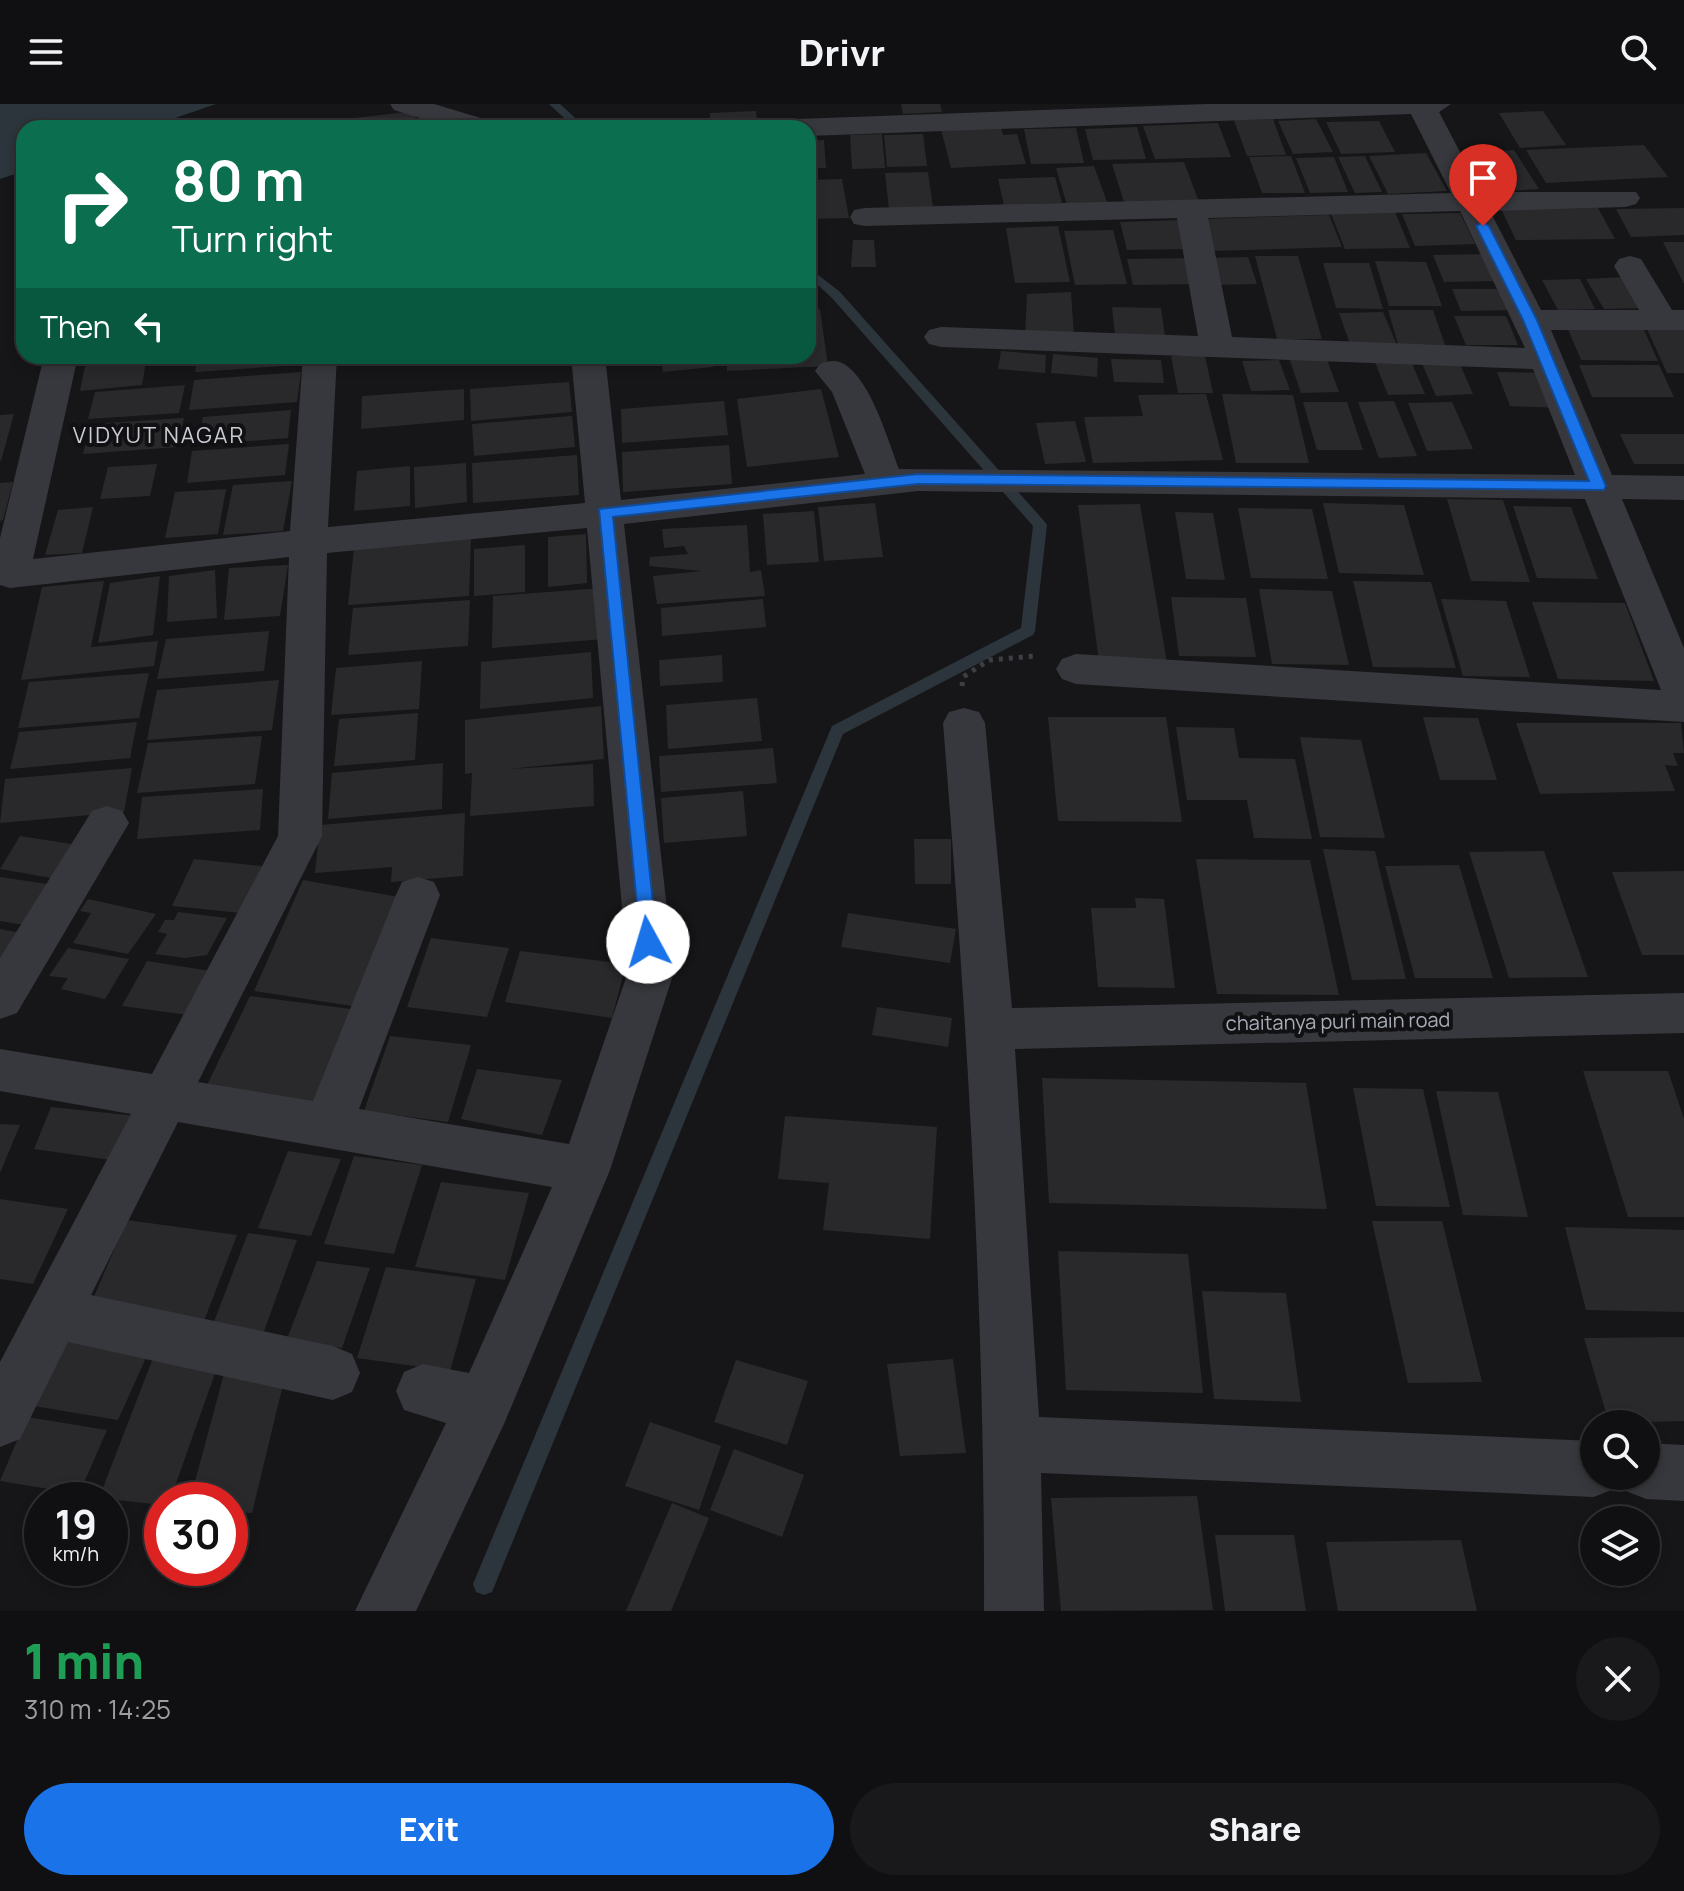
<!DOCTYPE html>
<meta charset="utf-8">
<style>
body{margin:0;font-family:Manrope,sans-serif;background:#19191b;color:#f1f3f6;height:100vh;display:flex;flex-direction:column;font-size:30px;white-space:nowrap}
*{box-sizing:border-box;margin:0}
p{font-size:26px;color:#9c9d9f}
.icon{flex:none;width:44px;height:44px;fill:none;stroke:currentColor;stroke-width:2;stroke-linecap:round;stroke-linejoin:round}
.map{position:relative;height:1507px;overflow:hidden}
.side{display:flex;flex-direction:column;background:#101012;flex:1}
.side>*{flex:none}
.top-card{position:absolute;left:16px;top:16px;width:800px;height:244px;border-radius:24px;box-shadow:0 4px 12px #0003,0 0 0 2px #303032;background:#0b6e4f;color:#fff;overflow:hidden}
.fabs{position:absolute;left:1580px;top:1306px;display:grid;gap:16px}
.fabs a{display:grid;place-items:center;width:80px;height:80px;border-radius:50%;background:#101012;box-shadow:0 4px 12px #0003,0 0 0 2px #303032;font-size:40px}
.speed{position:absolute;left:24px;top:1378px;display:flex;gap:16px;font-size:40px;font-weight:700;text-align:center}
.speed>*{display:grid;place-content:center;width:104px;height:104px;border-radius:50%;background:#101012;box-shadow:0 4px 12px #0003,0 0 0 2px #303032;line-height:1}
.speed small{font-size:20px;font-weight:400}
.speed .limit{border:12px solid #d22;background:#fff;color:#111}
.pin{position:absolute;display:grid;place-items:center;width:68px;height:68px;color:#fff;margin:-82px -34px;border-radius:50% 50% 50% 0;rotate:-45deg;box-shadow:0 0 8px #0007}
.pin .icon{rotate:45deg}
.me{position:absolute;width:88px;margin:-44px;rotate:354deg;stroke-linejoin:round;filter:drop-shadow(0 0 6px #0008)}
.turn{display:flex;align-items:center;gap:28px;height:168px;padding:0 24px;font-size:36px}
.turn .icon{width:104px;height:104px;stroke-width:2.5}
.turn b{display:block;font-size:56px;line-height:68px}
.then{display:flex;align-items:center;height:76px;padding:0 24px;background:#0003;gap:16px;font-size:30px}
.round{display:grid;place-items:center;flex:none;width:84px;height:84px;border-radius:42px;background:#19191b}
.overview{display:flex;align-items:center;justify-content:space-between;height:136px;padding:0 24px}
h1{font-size:48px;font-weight:800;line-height:60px;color:#1e9e55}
.action{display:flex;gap:16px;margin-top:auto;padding:16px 24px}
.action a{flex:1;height:92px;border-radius:48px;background:#1a73e8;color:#fff;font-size:32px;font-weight:800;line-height:92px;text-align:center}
.action a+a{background:#19191b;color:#f1f3f6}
header{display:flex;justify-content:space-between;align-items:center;height:104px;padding:0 24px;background:#101012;font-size:36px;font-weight:800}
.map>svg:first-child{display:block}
.water{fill:#2c353c}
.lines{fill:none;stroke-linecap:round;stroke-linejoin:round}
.stream{fill:#2c353c;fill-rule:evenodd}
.building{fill:#29292c}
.path{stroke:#3d3f44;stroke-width:5;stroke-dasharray:4 6;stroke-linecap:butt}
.street{fill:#37383d;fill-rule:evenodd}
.route{fill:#1a73e8;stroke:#114b97;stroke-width:2}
.labels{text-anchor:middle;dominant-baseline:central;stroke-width:8;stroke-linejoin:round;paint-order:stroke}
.street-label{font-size:20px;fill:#a8adb8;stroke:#111113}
.neighbourhood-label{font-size:22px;letter-spacing:2px;fill:#c9ccd4;stroke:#111113}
</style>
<header><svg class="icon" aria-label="menu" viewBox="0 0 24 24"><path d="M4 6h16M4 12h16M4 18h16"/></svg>Drivr<svg class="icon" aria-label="search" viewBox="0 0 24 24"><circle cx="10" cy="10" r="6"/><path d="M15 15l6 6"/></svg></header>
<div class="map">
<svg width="1684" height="1507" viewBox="0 0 1684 1507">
<rect width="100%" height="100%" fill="#161618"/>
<polygon class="water" points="0,0 216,0 146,24 24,24 24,67 0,75"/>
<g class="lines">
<g class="stream">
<polygon points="549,0 560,0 586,24 575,24"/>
<polygon points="808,163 840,188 1045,418 1047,421 1035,527 1033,531 843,630 492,1488 484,1491 476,1488 473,1480 832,622 1021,524 1033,422 832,194 808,172"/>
</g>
</g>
<g class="building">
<polygon points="901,0 940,0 942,8 903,10"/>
<polygon points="415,7 416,24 357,24 355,14"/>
<polygon points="756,7 757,18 710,20 710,9"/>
<polygon points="1543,7 1566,41 1520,44 1499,9"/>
<polygon points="1273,15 1286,51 1247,52 1234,16"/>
<polygon points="1316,15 1333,48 1293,50 1278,17"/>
<polygon points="1379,17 1395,48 1341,50 1326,18"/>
<polygon points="1218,19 1231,53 1155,55 1143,22"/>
<polygon points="1137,23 1146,55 1093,56 1085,25"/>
<polygon points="1001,24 1003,31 1017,30 1026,60 951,64 941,25"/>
<polygon points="1076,24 1084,59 1031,60 1024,25"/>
<polygon points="882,30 885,64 852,65 850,31"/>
<polygon points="923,30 927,62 887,63 884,31"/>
<polygon points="824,36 826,64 808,64 808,37"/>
<polygon points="1644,41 1668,73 1546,79 1526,46"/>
<polygon points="1514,46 1539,85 1502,87 1478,48"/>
<polygon points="1426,49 1447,87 1388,90 1369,52"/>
<polygon points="1291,52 1305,89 1262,89 1249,53"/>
<polygon points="1365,52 1382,88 1355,89 1338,53"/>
<polygon points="1334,53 1348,88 1310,89 1296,54"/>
<polygon points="1184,58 1199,98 1125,101 1112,60"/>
<polygon points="1094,62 1107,98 1067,101 1056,64"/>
<polygon points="928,68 933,104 889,105 885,69"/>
<polygon points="1055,73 1062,99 1004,101 998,75"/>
<polygon points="842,75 849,114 808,115 808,76"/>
<polygon points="1598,104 1615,135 1516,136 1501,105"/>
<polygon points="1684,104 1684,131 1631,133 1616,105"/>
<polygon points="1395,108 1410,144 1345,145 1331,110"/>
<polygon points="1460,109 1475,140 1415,142 1402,110"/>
<polygon points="1329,111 1342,143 1212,147 1202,115"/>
<polygon points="1181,116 1190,145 1127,146 1120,118"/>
<polygon points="1058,122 1070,178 1015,179 1006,124"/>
<polygon points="1113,126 1127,180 1075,181 1064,127"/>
<polygon points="853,136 874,136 876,163 851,163"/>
<polygon points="1663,138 1684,138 1684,180"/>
<polygon points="1490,150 1503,177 1444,178 1433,151"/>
<polygon points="1255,152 1298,152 1322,235 1277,235"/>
<polygon points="1248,153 1257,180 1214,181 1207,154"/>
<polygon points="1195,154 1203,180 1133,181 1127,155"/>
<polygon points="1375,157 1426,158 1442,202 1389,202"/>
<polygon points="1323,159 1369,159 1383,205 1336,204"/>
<polygon points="1626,173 1644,204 1604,205 1586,175"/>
<polygon points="1580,175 1595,205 1558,206 1542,176"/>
<polygon points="1452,185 1505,185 1514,206 1461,207"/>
<polygon points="1071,188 1074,233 1025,231 1027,190"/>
<polygon points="1112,203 1161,204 1165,232 1115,231"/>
<polygon points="808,205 820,205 828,262 727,267 726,252 808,252"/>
<polygon points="1388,206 1433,206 1445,241 1398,240"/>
<polygon points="1383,208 1396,239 1350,240 1339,209"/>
<polygon points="1454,212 1506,212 1518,241 1466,241"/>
<polygon points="1568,225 1644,226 1658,257 1581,256"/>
<polygon points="1647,225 1684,226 1684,269 1667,269"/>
<polygon points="1001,247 1046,251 1045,269 998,265"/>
<polygon points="1053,250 1098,254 1097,273 1051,269"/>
<polygon points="147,252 142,281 80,287 86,257"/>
<polygon points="198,252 301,252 299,261 195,268"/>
<polygon points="660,252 711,252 713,263 663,268"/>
<polygon points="1171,252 1205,252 1213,289 1178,289"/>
<polygon points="1326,253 1339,288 1301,289 1289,254"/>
<polygon points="1111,255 1161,256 1164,279 1114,278"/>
<polygon points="1279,256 1290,286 1251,287 1242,257"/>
<polygon points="1458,256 1473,290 1436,292 1421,257"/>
<polygon points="1411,257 1425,290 1388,291 1375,258"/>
<polygon points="1579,261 1659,261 1674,293 1592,293"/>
<polygon points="301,268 297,298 189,306 194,276"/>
<polygon points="1497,268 1545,269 1560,304 1510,302"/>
<polygon points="569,278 572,308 471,317 470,285"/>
<polygon points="185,281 179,309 88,315 95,288"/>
<polygon points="464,285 464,316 361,325 362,292"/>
<polygon points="821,285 839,353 747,363 737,295"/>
<polygon points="1206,290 1223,356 1093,359 1084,313 1143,312 1138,291"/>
<polygon points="1222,290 1293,291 1309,359 1236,359"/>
<polygon points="724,297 728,331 622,339 621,305"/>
<polygon points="1394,297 1417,352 1379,354 1358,298"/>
<polygon points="1303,298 1347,298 1363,346 1317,346"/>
<polygon points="1452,298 1473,345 1427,347 1408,299"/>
<polygon points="291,306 288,334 198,341 203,313"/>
<polygon points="14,310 1,357 0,357 0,311"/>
<polygon points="572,312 575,343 474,352 472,320"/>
<polygon points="184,314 178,343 83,350 91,320"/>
<polygon points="1075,317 1086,358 1045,360 1036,319"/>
<polygon points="1620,330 1684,330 1684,360 1634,360"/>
<polygon points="289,340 285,371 187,379 192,347"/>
<polygon points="729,341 732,380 623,388 622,348"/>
<polygon points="577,351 579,391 473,399 472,359"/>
<polygon points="466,359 467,398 415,404 414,363"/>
<polygon points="157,360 150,392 100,395 108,363"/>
<polygon points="410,362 410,402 354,407 357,367"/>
<polygon points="292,377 283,427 223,431 233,381"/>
<polygon points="13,378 3,416 0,417 0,379"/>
<polygon points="226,385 218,430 165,434 175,388"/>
<polygon points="1447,395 1503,396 1530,478 1471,477"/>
<polygon points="875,399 883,453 824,457 818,403"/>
<polygon points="1323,399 1404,401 1424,471 1339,469"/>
<polygon points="1140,400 1168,565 1100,565 1078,401"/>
<polygon points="1513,402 1571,403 1598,475 1537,474"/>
<polygon points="93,403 82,449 45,451 58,406"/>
<polygon points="1238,404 1312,405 1328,475 1251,474"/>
<polygon points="814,407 819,458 767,461 763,410"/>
<polygon points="1175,408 1213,409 1225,476 1186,475"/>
<polygon points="747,421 750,468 761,466 765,492 657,500 653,472 702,467 649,462 650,453 688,450 684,442 664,444 662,425"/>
<polygon points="586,430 587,479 548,483 548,433"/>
<polygon points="471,435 469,492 348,501 354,444"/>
<polygon points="525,441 525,488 474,492 474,445"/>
<polygon points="288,461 280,512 224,516 229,464"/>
<polygon points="215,466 217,514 167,518 169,472"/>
<polygon points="160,472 153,531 98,539 110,479"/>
<polygon points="104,477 91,543 158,537 154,562 21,576 42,483"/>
<polygon points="1353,477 1431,478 1456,564 1373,563"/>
<polygon points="602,484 604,535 492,544 493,492"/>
<polygon points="1259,485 1332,487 1349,561 1272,560"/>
<polygon points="1171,493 1246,494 1256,553 1179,552"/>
<polygon points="763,495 766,523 662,532 661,504"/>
<polygon points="1441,495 1506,497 1530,573 1463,572"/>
<polygon points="470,496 468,542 348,551 353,504"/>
<polygon points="1532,498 1625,499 1654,577 1558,575"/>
<polygon points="269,527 264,567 157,575 166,535"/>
<polygon points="591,548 593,594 480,605 481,558"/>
<polygon points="722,551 723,578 660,582 659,556"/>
<polygon points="422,557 419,605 331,611 336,564"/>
<polygon points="149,569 139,614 18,624 29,578"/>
<polygon points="279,576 272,626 147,636 157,586"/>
<polygon points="757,594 762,637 668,645 666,601"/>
<polygon points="601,602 604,655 509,665 593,660 594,702 470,712 472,669 465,670 465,616"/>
<polygon points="418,609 415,656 334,662 339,615"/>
<polygon points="1048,613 1166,613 1182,718 1058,717"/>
<polygon points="1423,613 1478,614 1497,676 1440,676"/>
<polygon points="137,618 130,654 10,665 19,628"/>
<polygon points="1516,619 1681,619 1684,649 1673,649 1678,662 1665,661 1675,687 1540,690"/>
<polygon points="1176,623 1234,624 1239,654 1295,655 1312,735 1254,734 1247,696 1187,696"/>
<polygon points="262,632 255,680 137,689 148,639"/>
<polygon points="1300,633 1361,636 1385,734 1320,733"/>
<polygon points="773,644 777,679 661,688 659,652"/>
<polygon points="443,659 442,705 328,715 332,669"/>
<polygon points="132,664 124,708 0,719 5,675"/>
<polygon points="263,685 260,726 137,735 142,693"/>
<polygon points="743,687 747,732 664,739 661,694"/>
<polygon points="465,709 463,772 391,778 392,763 315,769 320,721"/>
<polygon points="20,732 78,741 57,775 0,765"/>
<polygon points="914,735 951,735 951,780 915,780"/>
<polygon points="1323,745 1375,747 1406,875 1352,876"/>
<polygon points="1544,747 1588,873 1509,874 1469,748"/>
<polygon points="194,755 262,762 241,809 172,802"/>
<polygon points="1196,755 1310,756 1339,891 1217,890"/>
<polygon points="1459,761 1493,874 1415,874 1385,762"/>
<polygon points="1684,767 1684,851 1642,851 1612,768"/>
<polygon points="0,773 61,782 37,823 0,817"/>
<polygon points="303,776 410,795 365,904 254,887"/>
<polygon points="1135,794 1164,795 1175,884 1098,883 1091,804 1136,804"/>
<polygon points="88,795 156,810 128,850 73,839 91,809 80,807"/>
<polygon points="178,808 227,814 207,851 185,854 155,850 167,830 158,828 165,816 174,816"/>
<polygon points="848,809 956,825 950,859 841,843"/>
<polygon points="0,825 27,830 0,873"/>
<polygon points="431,834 509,844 487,913 407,903"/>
<polygon points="68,844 129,855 105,895 61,885 68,874 49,872"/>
<polygon points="520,847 626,860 612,914 505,898"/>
<polygon points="147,857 217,868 188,911 122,902"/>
<polygon points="250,892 366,907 328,1000 207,981"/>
<polygon points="877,903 952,914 948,943 872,931"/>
<polygon points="390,932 471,941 448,1018 364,1007"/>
<polygon points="477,965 562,976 542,1031 461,1015"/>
<polygon points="1583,967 1668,967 1684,1015 1684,1113 1628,1113"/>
<polygon points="1042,974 1306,979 1327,1105 1049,1099"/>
<polygon points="1353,984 1423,985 1450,1103 1376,1102"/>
<polygon points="1436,987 1498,988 1528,1113 1463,1111"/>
<polygon points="51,1003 137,1012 118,1057 34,1045"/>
<polygon points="785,1012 937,1023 930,1135 823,1126 829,1079 778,1075"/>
<polygon points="0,1020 20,1021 0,1069"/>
<polygon points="288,1047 341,1055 311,1132 258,1124"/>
<polygon points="354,1052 422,1061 394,1150 324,1140"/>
<polygon points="441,1078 529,1089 505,1176 415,1163"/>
<polygon points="0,1095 68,1105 33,1180 0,1175"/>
<polygon points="127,1116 237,1131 204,1217 90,1202"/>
<polygon points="1372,1117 1442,1117 1482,1278 1408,1279"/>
<polygon points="1565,1123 1684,1126 1684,1208 1586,1206"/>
<polygon points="248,1129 297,1136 258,1244 207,1236"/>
<polygon points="1058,1147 1188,1150 1203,1289 1066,1286"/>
<polygon points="317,1157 370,1164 342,1244 287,1235"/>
<polygon points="386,1163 476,1175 450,1267 357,1254"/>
<polygon points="1202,1187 1286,1189 1301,1298 1214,1295"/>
<polygon points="54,1230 149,1247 118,1316 22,1300"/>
<polygon points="1684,1233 1684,1317 1609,1319 1584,1234"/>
<polygon points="153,1254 218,1261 170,1396 162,1396 162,1401 99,1394"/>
<polygon points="953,1255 966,1349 900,1352 887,1260"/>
<polygon points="736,1256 808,1277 787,1341 714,1318"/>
<polygon points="225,1266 286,1268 252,1409 230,1408 230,1396 190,1396"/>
<polygon points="27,1313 107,1326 79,1390 0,1377"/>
<polygon points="650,1318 721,1342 699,1406 625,1382"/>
<polygon points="734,1345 804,1371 782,1433 710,1406"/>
<polygon points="1197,1392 1213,1506 1061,1507 1051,1394"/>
<polygon points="672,1399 709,1414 671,1507 626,1507"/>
<polygon points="1215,1431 1294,1431 1306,1507 1225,1507"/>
<polygon points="1461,1436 1477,1507 1338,1507 1326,1438"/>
</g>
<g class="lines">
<polyline class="path" points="962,582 963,573 989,556 1035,552"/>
<g class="street">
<polygon points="390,0 434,0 494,18 499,24 453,24 394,6"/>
<path d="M 1207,0 L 1451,0 L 1439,8 L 1481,88 L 1636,88 L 1640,94 L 1636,100 L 1625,103 L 1490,107 L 1541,206 L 1639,206 L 1614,162 L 1619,155 L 1630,152 L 1641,155 L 1672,206 L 1684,206 L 1684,226 L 1551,226 L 1612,371 L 1684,372 L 1684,396 L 1622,395 L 1684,544 L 1684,618 L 1076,580 L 1062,575 L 1056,565 L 1062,555 L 1076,550 L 1661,586 L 1585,395 L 918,387 L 624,420 L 674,868 L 610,1066 L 504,1320 L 416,1507 L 355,1507 L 446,1319 L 404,1306 L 396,1287 L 404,1268 L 423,1260 L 469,1269 L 552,1083 L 178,1018 L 91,1191 L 333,1242 L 352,1250 L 360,1269 L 352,1288 L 333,1296 L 68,1238 L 20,1335 L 0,1343 L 0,1258 L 131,1010 L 0,987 L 0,945 L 152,970 L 278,732 L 289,453 L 10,484 L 0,481 L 0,434 L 44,252 L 78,252 L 33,455 L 290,427 L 303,252 L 337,252 L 328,423 L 585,399 L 571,252 L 605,252 L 621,396 L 865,370 L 832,288 L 815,267 L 820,260 C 828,257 836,255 844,260 C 871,276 888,337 899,365 L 1575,371 L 1533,265 L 941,243 L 929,240 L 924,233 L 929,226 L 941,223 L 1198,232 L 1177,114 L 865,122 L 854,120 L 850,113 L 854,106 L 865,104 L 1451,89 L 1411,10 L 808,32 L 808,24 L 782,24 L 787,18 L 797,15 ZM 1460,107 L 1525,244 L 1232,233 L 1208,114 ZM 587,424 L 628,868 L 569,1040 L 359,1005 L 440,791 L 434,778 L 418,773 L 402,778 L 396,791 L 313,997 L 198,978 L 322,732 L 327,449 Z"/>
<path d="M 964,604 L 979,608 L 985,619 L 1012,904 L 1684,889 L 1684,929 L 1015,945 L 1039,1313 L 1594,1337 L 1594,1372 L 1619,1372 L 1614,1385 L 1594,1393 L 1041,1369 L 1044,1507 L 984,1507 C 985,1210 967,915 943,619 L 949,608 Z"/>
<polygon points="107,702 122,707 129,719 17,909 0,915 0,854 92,707"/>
<polygon points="1646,1339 1684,1341 1684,1397 1646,1395 1626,1387 1620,1372 1646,1372"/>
</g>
</g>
<polygon class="route" points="1483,118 1489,122 1537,216 1606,382 1604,386 918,380 613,413 657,838 654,843 641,843 599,405 918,370 1589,377 1523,216 1476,122"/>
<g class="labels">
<g class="street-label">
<text transform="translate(1338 917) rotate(-1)">chaitanya puri main road</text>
</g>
<g class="neighbourhood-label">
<text x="159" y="331">VIDYUT NAGAR</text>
</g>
</g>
</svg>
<div class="fabs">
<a><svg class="icon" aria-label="search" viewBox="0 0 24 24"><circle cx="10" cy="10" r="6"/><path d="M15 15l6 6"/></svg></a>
<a><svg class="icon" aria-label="layers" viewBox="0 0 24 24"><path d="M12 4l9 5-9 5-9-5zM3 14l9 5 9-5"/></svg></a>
</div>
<div class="speed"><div>19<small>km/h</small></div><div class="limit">30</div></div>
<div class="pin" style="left:1483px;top:122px;background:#d93025"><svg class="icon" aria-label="arrive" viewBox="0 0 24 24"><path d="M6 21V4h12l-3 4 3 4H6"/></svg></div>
<svg class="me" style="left:648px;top:838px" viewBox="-20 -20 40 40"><circle r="19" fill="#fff"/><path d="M0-13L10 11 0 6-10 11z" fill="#1a73e8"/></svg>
<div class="top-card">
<div class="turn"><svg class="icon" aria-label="right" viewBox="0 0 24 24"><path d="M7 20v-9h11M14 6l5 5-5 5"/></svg><div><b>80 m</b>Turn right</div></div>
<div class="then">Then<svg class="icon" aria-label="left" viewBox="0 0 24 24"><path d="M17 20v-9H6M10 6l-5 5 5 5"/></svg></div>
</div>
</div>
<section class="side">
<div class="overview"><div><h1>1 min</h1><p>310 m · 14:25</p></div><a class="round"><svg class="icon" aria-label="close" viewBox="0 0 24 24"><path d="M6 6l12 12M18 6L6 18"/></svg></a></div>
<div class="action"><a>Exit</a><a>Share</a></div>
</section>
